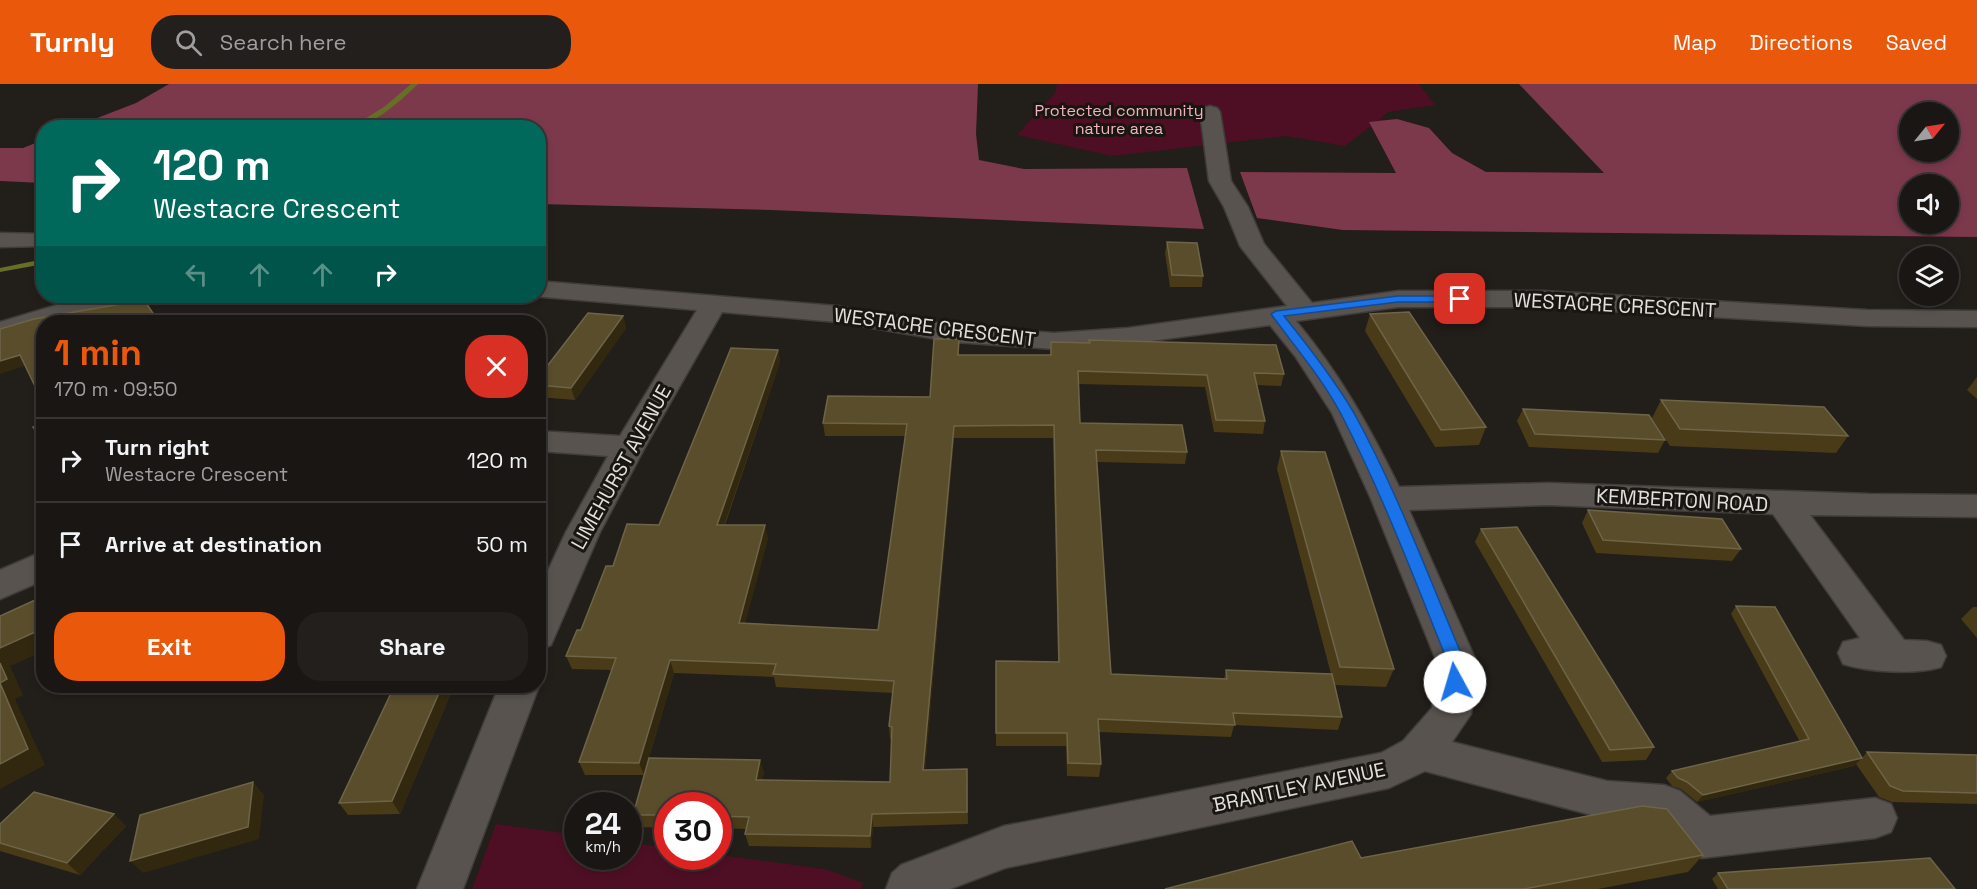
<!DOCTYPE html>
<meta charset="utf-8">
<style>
body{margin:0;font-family:"Space Grotesk",sans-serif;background:#231f1d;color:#f1f3f6;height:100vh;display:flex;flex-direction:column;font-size:22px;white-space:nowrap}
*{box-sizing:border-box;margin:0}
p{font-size:20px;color:#9f9fa0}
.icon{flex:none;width:33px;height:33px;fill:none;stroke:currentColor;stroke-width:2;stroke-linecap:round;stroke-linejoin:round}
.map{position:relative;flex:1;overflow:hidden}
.details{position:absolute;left:36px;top:231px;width:510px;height:378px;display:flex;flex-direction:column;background:#1a1614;border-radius:24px;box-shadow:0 3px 9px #0003,0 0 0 2px #383534}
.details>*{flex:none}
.top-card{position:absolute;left:36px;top:36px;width:510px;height:183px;border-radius:24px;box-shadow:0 3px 9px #0003,0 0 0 2px #383534;background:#00695c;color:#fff;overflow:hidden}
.needle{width:39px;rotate:60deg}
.fabs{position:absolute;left:1899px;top:18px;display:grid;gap:12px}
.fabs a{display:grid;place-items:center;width:60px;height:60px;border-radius:50%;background:#1a1614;box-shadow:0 3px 9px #0003,0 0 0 2px #383534;font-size:30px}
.speed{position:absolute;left:564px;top:708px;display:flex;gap:12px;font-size:30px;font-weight:700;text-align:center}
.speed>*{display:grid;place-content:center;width:78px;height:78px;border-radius:50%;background:#1a1614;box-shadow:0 3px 9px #0003,0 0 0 2px #383534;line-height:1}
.speed small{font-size:15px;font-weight:400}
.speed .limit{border:9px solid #d22;background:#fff;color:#111}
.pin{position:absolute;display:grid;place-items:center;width:51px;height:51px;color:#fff;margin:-26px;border-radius:12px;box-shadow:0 3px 9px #0006}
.me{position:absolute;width:66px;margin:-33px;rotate:354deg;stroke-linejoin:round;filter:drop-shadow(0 0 4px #0008)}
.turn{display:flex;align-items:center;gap:21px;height:126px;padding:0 18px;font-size:27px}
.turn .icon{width:78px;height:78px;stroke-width:2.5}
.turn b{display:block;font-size:42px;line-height:51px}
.lanes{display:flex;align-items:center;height:57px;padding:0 18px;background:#0003;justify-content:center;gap:30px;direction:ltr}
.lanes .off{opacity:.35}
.round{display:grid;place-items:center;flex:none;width:63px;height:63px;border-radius:24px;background:#231f1d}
.summary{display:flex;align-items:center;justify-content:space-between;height:102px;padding:0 18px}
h1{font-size:36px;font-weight:600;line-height:45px;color:#ea580c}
.button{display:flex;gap:12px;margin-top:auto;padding:12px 18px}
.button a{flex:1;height:69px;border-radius:24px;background:#ea580c;color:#fff;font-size:24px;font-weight:600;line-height:69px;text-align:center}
.button a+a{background:#231f1d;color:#f1f3f6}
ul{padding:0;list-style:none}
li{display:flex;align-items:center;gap:18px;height:84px;padding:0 18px;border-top:2px solid #383534}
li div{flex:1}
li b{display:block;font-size:22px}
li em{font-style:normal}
header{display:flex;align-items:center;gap:36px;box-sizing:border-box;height:84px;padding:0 30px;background:#ea580c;color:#fff}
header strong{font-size:28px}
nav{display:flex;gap:33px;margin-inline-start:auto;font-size:21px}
.search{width:420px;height:54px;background:#231f1d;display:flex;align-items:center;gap:15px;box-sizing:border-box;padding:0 21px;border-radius:24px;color:#9f9fa0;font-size:22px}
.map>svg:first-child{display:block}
.green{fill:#4e0f25;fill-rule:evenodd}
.forest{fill:#7c394c;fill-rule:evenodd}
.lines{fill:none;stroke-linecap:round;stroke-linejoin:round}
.stream{fill:#676e26;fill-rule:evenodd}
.minor-casing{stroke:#3f3c3a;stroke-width:3}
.minor{fill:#58534f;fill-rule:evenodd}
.wall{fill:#493b17}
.shaded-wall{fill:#32280f}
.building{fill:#594d2c;stroke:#6e6448;stroke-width:1.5}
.route{fill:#1a73e8;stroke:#114b97;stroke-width:1.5}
.labels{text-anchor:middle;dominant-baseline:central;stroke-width:6;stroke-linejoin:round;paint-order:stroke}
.far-park-label{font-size:16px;fill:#f2b3c1;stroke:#191511}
.street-label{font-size:20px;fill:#e2dfdd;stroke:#191511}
</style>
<header>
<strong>Turnly</strong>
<div class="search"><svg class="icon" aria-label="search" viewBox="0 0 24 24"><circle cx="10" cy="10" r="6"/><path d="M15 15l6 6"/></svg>Search here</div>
<nav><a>Map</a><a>Directions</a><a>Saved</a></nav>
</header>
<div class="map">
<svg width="1977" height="805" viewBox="0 0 1977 805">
<rect width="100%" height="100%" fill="#221e1a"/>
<g class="green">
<path d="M 1057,0 L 1419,0 L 1435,21 L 1388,28 L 1379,36 L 1397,35 L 1429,44 L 1452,69 L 1486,88 L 1977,91 L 1977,153 L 1343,146 L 1257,134 L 1240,88 L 1396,89 L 1371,42 L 1345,62 L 1286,52 L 1112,72 L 1017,51 L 1055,9 ZM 1910,100 L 1948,100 L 1948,140 L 1910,140 Z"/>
<polygon points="496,740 577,751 578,772 628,772 629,758 667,764 668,772 719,771 825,785 863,799 861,805 472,805"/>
</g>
<g class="forest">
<polygon points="169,0 978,0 976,50 979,76 1024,85 1187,84 1204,145 772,126 539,120 538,44 74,43 136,19"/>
<path d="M 1519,0 L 1977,0 L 1977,153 L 1343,146 L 1257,134 L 1240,88 L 1396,89 L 1369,38 L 1397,35 L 1429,44 L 1452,69 L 1486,88 L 1604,89 ZM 1910,28 L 1948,28 L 1948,68 L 1910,68 ZM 1948,100 L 1948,140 L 1910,140 L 1910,100 Z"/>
<polygon points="43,56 43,99 0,97 0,64 23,64"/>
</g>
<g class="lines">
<g class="stream">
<path d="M 411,0 L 418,0 C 404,14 371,44 350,44 L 384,23 Z"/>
<polygon points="44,175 44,180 0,188 0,184"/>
</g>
<defs>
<g id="minor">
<path d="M 1210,22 L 1217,24 L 1220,28 L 1231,97 L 1248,123 L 1264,160 L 1312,219 L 1398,207 L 1543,207 L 1867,226 L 1977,227 L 1977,243 L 1867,242 L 1543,223 L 1398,223 L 1296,237 C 1340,290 1369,342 1399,403 L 1548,399 L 1870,410 L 1977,411 L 1977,433 L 1810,431 L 1904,556 L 1927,557 L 1941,561 L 1946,572 L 1941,583 C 1916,591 1868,588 1843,580 L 1838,569 L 1843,558 L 1860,554 L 1773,430 L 1548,421 L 1409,426 L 1478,581 L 1471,630 L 1452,658 L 1607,697 L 1664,701 L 1680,707 L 1710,732 L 1875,714 L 1891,720 L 1897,734 L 1891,748 L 1875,754 L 1702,774 L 1686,768 L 1654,740 L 1607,735 L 1425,687 L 1389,704 L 1005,784 L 950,805 L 886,805 L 892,789 L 901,781 L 1004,742 L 1381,669 L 1403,657 L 1432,624 L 1438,581 L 1371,415 L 1332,329 L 1295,272 L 1270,241 L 1128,260 L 1054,265 L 955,258 L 837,238 L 722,228 L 645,363 L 600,448 L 551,561 L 538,566 L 538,508 L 566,448 L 608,372 L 538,367 L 538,347 L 620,352 L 697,226 L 532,212 L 538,212 L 538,197 L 837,222 L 955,242 L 1054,249 L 1128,244 L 1287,222 L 1240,162 L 1224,123 L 1209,97 L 1200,28 L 1203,24 Z"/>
<polygon points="0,149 44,150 44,162 0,163"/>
<polygon points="87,212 126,212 122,218 56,238 44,238 44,242 0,255 0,238"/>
<polygon points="44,467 44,496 0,515 0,486"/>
<polygon points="499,602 539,602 463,805 417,805"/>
</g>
</defs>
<use href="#minor" class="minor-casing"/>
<use href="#minor" class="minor"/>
</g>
<g class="wall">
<polygon points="1167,158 1203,192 1202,203 1170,203 1165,169"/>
<polygon points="1370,230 1486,343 1479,361 1435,363 1365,247"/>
<polygon points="623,232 626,244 575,316 538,313 538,294"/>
<polygon points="1051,258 1284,290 1281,302 1257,301 1265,337 1263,350 1214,348 1205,303 1078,300 1080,339 1187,368 1185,380 1097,378 1111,590 1224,595 1226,586 1331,590 1277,385 1281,367 1394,585 1386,603 1335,601 1342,633 1338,646 1234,641 1231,653 1099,648 1101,680 1099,693 1067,692 1066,662 996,662 996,577 1058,578 1053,354 954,354 925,686 967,685 968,740 873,743 871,764 749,762 745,750 746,745 718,744 718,722 668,722 668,744 638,743 633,731 764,688 762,696 890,698 892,655 890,655 889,642 893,609 776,603 774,593 674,589 644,691 585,691 579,678 611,586 572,585 566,572 581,546 613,482 659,441 778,266 780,278 725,441 768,454 745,539 878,546 905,352 825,352 823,339 930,313 959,271 1050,271"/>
<polygon points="1977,293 1977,315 1967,306"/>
<polygon points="1661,316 1848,352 1836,369 1670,362 1652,334"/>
<polygon points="1523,325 1665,356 1658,369 1529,363 1517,337"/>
<polygon points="1588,426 1741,465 1732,477 1596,469 1582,439"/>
<polygon points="1481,445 1654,663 1646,676 1602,678 1475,458"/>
<polygon points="1736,522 1862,674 1867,668 1977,671 1977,720 1892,718 1879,713 1856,680 1854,682 1697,718 1681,705 1672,702 1666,694 1672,687 1800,658 1731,530"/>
<polygon points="1973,523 1977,523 1977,554 1961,535"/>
<polygon points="398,602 454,602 400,730 348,731 339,719"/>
<polygon points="0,740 126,742 80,791 0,767"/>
<polygon points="1703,771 1688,788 1598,805 1165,805 1361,774"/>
<polygon points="1718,789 1955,805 1718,805 1712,795"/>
</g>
<g class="shaded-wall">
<polygon points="623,232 626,244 575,316 571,304"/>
<polygon points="778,266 780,278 720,453 717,441"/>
<polygon points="20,271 28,281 0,290 0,277"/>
<polygon points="954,342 954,354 924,698 923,686"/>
<polygon points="765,441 768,454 742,552 739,539"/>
<polygon points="44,544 44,567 10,582 23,611 15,615 45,681 0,705 0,564"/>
<polygon points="670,576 674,589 644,691 639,679"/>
<polygon points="442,602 454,602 400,730 392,717"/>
<polygon points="1862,674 1854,682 1697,718 1703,711"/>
<polygon points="760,676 764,688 760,709 756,696"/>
<polygon points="253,698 264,711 259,755 143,789 130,777"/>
<polygon points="114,730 126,742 80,791 67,779"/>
<polygon points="872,730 873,743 871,764 870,752"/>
</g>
<g class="building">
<polygon points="1167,158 1197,159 1203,192 1172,191"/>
<polygon points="144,216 159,238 44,238 44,321 20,271 0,277 0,245 34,235"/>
<polygon points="1409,228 1486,343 1441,346 1370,230"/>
<polygon points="588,229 623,232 571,304 538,301 538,294"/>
<polygon points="934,255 959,255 958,271 1051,271 1051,258 1090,259 1089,256 1276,261 1284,290 1254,289 1265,337 1216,336 1207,291 1078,287 1080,339 1182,341 1187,368 1096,366 1111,590 1227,595 1226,586 1332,590 1342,633 1233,629 1235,641 1098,635 1101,680 1068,679 1067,649 996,649 996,577 1059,578 1054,341 954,342 923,686 967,685 967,728 872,730 870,752 745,750 749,733 718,732 718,722 668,722 668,731 633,731 649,674 760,676 756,696 890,698 892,643 889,642 894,597 773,590 776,580 670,576 639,679 579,678 616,574 566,572 577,546 581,546 606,482 613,482 627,440 659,441 731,264 778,266 717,441 765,441 739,539 878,546 907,340 823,339 828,312 930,313"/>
<polygon points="1661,316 1824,323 1848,352 1680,345"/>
<polygon points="1523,325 1649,331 1665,356 1535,350"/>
<polygon points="44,339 44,358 33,343"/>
<polygon points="1281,367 1325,368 1394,585 1340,583"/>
<polygon points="1588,426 1722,435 1741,465 1603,456"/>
<polygon points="1517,443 1654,663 1610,666 1481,445"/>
<polygon points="44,512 44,544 0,564 0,532"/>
<polygon points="1736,522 1775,523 1862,674 1703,711 1687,698 1678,694 1672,687 1809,655"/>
<polygon points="0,579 7,595 0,599"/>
<polygon points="0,599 28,665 0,680"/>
<polygon points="398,602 442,602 392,717 339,719 393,605 396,605"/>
<polygon points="1867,668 1977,671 1977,709 1903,707 1890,702"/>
<polygon points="253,698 248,743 130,777 140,731"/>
<polygon points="34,708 114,730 67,779 0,759 0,740"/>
<polygon points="1642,722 1667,725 1703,771 1524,805 1165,805 1352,757 1361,774"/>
<polygon points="1930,774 1955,805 1728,805 1718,789"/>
</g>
<path class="route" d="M 1398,212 L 1460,212 L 1466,215 L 1460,218 L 1398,218 L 1284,232 C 1309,263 1334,295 1354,329 C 1398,409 1430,497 1466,581 L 1461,602 L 1449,602 L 1447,598 L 1449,581 C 1415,497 1383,411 1341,330 C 1322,294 1295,263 1271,230 L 1276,227 Z"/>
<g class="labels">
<g class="far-park-label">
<text x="1119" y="26">Protected community<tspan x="1119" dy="18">nature area</tspan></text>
</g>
<g class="street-label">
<text transform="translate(1615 221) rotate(3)">WESTACRE CRESCENT</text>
<text transform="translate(935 243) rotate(7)">WESTACRE CRESCENT</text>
<text transform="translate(621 383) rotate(-61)">LIMEHURST AVENUE</text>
<text transform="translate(1682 416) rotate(3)">KEMBERTON ROAD</text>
<text transform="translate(1299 703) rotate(-12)">BRANTLEY AVENUE</text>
</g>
</g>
</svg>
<div class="fabs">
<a><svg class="needle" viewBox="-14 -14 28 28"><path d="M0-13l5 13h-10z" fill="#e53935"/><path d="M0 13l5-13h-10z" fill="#9f9fa0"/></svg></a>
<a><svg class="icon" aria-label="sound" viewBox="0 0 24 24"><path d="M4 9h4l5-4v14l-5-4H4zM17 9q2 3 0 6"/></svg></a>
<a><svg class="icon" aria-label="layers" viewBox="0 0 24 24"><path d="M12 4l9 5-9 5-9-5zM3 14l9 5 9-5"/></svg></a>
</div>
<div class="speed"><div>24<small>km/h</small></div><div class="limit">30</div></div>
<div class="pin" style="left:1460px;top:215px;background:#d93025"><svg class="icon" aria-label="arrive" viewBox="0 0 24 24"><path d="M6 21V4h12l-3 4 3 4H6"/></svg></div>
<svg class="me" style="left:1455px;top:598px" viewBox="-20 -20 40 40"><circle r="19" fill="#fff"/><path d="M0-13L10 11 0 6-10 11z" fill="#1a73e8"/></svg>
<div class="top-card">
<div class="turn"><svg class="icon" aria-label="right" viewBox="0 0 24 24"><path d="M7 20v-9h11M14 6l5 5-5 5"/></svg><div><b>120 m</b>Westacre Crescent</div></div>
<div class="lanes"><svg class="icon off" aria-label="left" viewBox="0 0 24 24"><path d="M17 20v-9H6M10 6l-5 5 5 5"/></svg><svg class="icon off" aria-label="ahead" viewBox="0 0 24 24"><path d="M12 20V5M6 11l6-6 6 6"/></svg><svg class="icon off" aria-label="ahead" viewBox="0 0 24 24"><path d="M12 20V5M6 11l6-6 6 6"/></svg><svg class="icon" aria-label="right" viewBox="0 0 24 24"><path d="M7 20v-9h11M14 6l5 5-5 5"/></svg></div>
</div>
<section class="details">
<div class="summary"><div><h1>1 min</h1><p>170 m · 09:50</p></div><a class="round" style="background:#d93025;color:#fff"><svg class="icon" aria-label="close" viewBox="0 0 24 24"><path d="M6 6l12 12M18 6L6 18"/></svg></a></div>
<ul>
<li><svg class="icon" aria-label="right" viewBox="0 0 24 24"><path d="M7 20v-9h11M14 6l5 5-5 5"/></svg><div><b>Turn right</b><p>Westacre Crescent</p></div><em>120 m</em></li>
<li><svg class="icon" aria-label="arrive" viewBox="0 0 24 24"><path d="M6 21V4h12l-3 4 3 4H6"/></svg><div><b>Arrive at destination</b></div><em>50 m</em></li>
</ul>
<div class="button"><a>Exit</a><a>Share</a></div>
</section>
</div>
